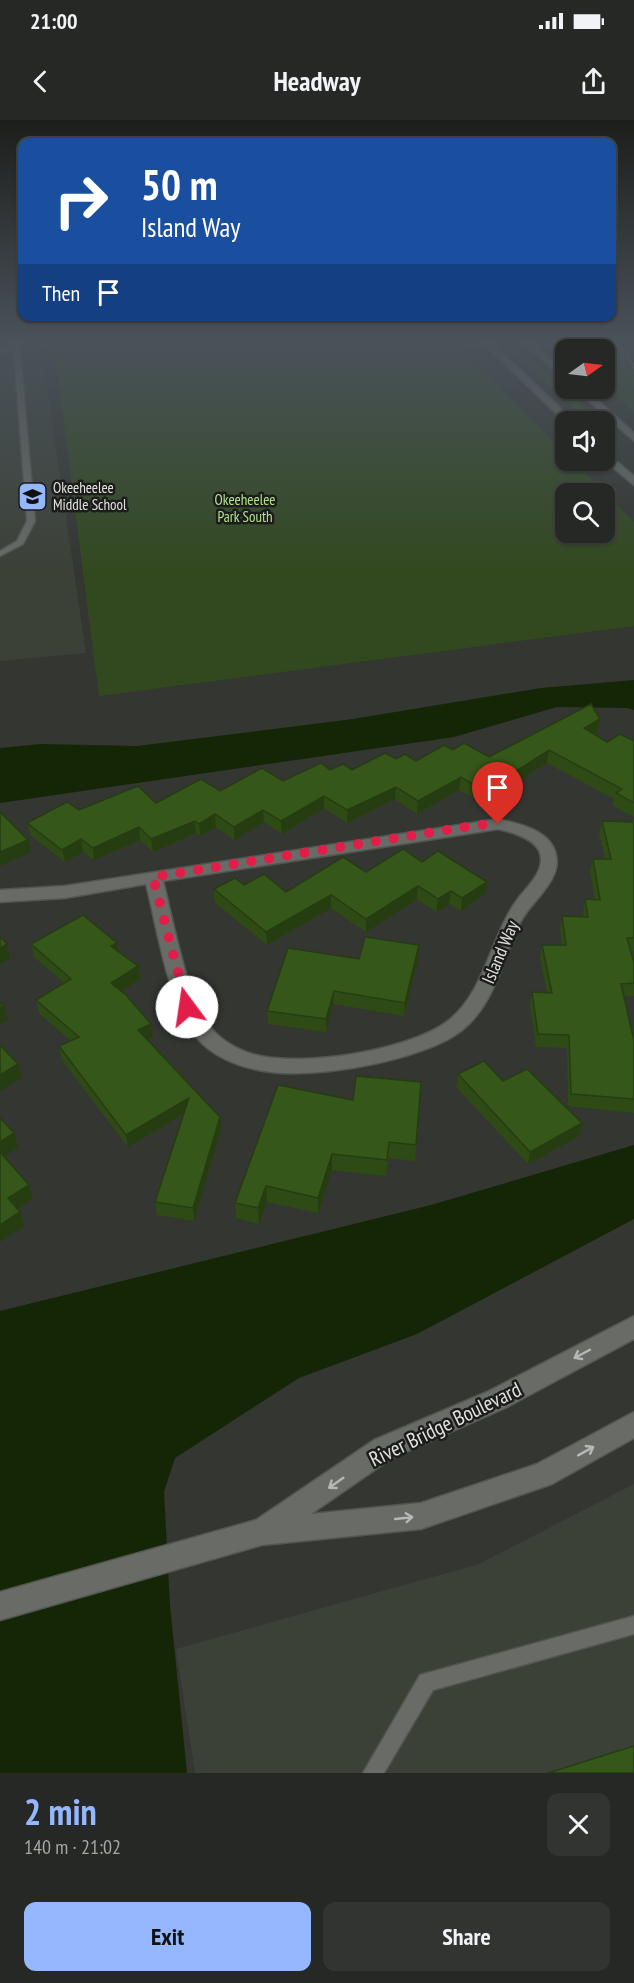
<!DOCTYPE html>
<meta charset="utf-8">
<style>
body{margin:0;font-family:"PT Sans Narrow",sans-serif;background:#323432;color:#f1f3f6;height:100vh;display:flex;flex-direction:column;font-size:22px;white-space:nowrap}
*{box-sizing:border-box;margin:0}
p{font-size:20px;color:#a4a6a7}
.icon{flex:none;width:33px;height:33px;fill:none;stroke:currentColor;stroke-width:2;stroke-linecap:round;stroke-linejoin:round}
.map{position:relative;height:1653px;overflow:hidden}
.drawer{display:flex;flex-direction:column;background:#262825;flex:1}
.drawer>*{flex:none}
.hud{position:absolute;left:18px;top:18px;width:598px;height:183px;border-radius:12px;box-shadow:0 2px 4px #0004,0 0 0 2px #424442;background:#1a4fa0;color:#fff;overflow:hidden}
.needle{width:39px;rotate:76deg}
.buttons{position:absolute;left:555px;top:219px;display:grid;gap:12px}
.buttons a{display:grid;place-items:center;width:60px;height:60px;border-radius:12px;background:#262825;box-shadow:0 2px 4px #0004,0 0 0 2px #424442;font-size:30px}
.pin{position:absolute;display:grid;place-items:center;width:51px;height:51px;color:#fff;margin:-62px -26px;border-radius:50% 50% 50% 0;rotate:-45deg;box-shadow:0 0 6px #0007}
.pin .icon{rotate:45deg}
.me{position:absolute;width:66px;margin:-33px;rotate:346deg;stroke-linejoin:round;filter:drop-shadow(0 0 4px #0008)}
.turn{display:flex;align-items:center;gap:21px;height:126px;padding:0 24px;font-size:27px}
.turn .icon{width:78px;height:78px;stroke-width:2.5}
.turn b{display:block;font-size:42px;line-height:51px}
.then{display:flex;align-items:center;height:57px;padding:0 24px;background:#0003;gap:12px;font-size:22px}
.round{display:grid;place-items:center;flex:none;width:63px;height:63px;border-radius:12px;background:#323432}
.head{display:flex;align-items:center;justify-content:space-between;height:102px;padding:0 24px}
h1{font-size:36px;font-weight:800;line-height:45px;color:#95b7fd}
.primary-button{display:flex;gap:12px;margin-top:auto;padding:12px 24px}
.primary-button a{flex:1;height:69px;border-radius:12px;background:#95b7fd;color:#111;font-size:24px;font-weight:800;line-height:69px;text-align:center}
.primary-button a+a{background:#323432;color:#f1f3f6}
.status{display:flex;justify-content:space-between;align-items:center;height:42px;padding:0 30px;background:#262825;direction:ltr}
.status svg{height:16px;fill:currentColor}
header{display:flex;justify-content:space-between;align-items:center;height:78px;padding:0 24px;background:#262825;font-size:27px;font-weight:800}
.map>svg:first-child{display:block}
.built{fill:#3b4137}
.green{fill:#324920;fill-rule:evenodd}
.water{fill:#152606}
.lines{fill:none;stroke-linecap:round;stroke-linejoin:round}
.lane-casing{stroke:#525550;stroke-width:3}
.street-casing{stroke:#525550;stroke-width:3}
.secondary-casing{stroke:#525550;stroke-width:3}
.path{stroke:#8d8f8c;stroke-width:2;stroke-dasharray:2 1.5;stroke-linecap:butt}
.lane{fill:#686b66;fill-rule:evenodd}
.street{fill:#686b66;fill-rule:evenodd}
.secondary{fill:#686b66;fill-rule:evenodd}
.wall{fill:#2e4b16}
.shaded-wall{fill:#263d12}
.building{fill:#36571a;stroke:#263d12;stroke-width:1.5}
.oneway{stroke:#b6b8b5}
.route{stroke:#e11d48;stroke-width:10;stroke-dasharray:0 18}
.labels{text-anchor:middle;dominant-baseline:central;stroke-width:5;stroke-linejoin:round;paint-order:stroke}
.far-poi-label{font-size:15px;fill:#e0e2df;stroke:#1c1d1b;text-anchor:start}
.far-park-label{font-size:15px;fill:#b0e38c;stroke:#1c1d1b}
.street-label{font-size:18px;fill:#e0e2df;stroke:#1c1d1b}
.near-street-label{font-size:21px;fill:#e0e2df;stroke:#1c1d1b}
</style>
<div class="status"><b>21:00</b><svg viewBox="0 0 49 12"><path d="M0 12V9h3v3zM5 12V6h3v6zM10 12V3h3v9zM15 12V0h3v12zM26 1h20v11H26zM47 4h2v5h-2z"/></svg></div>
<header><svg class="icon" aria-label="back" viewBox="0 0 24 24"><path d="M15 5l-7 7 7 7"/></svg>Headway<svg class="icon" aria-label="share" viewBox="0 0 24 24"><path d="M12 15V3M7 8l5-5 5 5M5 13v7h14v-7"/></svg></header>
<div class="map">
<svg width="634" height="1653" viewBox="0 0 634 1653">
<rect width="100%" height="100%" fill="#333631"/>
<g class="built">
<polygon points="0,220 40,220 86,533 0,541"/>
<polygon points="634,1364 634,1653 195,1653 176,1529 479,1444"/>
</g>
<g class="green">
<path d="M 53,220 L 452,220 L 565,333 L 566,340 L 573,341 L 634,402 L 634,506 L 99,576 ZM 566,374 L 604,374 L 604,412 L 566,412 Z"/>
<polygon points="499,220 513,221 600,301 587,301"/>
<polygon points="550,220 634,220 634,292 605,267 604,230 566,230 565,233"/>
</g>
<g class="water">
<polygon points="634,560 634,590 627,588 557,587 454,617 0,683 0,628 41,624 137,626 353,599 541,568"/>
<polygon points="634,1025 634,1099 417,1214 299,1258 175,1338 164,1372 170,1485 187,1653 0,1653 0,1191 431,1085"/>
</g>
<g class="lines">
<defs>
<g id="lane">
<polygon points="13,220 19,220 35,401 23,424 0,436 0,431 17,421 27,401 14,231 0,232 0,228 14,227"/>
<polygon points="634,1496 634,1514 433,1570 384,1653 363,1653 420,1555"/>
</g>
<g id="street">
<path d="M 498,699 C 519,704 551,710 556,735 C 562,760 532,781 521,801 C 502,838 496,884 461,911 C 422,941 312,960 264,951 C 238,947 210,936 194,914 C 166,874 158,811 146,764 L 65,778 L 0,782 L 0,770 L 65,766 ZM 498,709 C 511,712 535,718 540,733 C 545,750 530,764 520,776 C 490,814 487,870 448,901 C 409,931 293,950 246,932 C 233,927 219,918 210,907 C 188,883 172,795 163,761 Z"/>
<polygon points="634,1196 634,1219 505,1288 392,1338 311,1394 421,1383 537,1344 634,1292 634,1318 552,1364 421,1409 262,1425 0,1500 0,1472 256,1400 374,1320 487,1272"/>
</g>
<g id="secondary">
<polygon points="480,220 489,220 575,302 566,303"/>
<polygon points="520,220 529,220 566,252 566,260"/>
<polygon points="574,268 584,268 634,313 634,321"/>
<polygon points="604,331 634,356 634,365 604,340"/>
</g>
</defs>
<use href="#lane" class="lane-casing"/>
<use href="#street" class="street-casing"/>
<use href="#secondary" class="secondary-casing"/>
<polyline class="path" points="612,220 626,231 634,248"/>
<use href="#lane" class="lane"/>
<use href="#street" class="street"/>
<use href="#secondary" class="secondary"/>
</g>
<g class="wall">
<polygon points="597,611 593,614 607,622 634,621 634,697 613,686 614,679 547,643 483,683 459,670 417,694 395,679 347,703 324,688 282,714 264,702 234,720 216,707 200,716 196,713 153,732 140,720 94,740 83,732 65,742 30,715 27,703 79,690 156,683 220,671 283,661 330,650 352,650 396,639 416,641 453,630 489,637"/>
<polygon points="602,701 634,702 634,831 630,831 634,843 634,876 624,876 634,921 634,993 568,986 567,928 536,927 530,885 532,872 547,873 540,838 542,825 562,825 560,809 562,796 584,797 583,792 585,779 595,780 590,751 593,739 605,739 599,714"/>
<polygon points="422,742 485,774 461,791 449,784 436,792 417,779 366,812 331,788 267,825 214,782 214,769 244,765 286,772 366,752"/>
<polygon points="117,823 118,831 138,846 140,859 121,871 153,917 147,920 221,1009 194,1101 157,1095 155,1082 184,994 128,1027 61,939 59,926 70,920 39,893 36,880 64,863 34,837 31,824"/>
<polygon points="418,838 404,896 333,884 326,912 268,904 267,891 359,839"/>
<polygon points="458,954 503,961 582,1003 579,1016 528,1044 456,967"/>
<polygon points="421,962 415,1041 388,1038 386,1056 332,1050 318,1093 267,1082 259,1104 236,1098 235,1083 353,980"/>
</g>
<g class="shaded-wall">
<polygon points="600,599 597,611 582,621 584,608"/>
<polygon points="549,630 547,643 483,683 485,671"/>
<polygon points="461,657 459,670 417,694 418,681"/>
<polygon points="396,667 395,679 347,703 347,690"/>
<polygon points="324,676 324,688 282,714 281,701"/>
<polygon points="263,690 264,702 234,720 234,707"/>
<polygon points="215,694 216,707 200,716 199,704"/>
<polygon points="195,701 196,713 153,732 151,719"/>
<polygon points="139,707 140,720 94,740 93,728"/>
<polygon points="81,719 83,732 65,742 62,730"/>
<polygon points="28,720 31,732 0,746 0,732"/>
<polygon points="487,762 485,774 461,791 462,778"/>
<polygon points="418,766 417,779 366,812 366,799"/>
<polygon points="451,771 449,784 436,792 438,779"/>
<polygon points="331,775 331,788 267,825 266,812"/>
<polygon points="117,823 119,836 111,826"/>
<polygon points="7,824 10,839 0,844 0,828"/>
<polygon points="419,825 418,838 404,896 405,883"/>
<polygon points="138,846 140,859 113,876 111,863"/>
<polygon points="334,871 333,884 326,912 326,899"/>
<polygon points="4,886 8,900 0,904 0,888"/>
<polygon points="151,904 153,917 140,923 138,910"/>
<polygon points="18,944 22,958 0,971 0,955"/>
<polygon points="189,978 190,990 128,1027 126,1015"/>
<polygon points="220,997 221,1009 194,1101 193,1088"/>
<polygon points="582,1003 579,1016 528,1044 530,1032"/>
<polygon points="14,1013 18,1028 0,1039 0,1022"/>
<polygon points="332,1034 332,1050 318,1093 318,1078"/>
<polygon points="29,1065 33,1079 12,1092 8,1078"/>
<polygon points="266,1066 267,1082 259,1104 258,1088"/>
<polygon points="20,1092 24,1106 0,1122 0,1105"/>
</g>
<g class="building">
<polygon points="591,584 600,599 584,608 607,622 620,614 634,621 634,683 616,673 622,669 549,630 485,671 461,657 418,681 396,667 347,690 324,676 281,701 263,690 234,707 215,694 199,704 195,701 151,719 139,707 93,728 81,719 62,730 27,703 67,682 79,690 138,666 156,683 201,659 220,671 262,648 283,661 321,643 330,650 343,644 352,650 385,633 396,639 405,634 416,641 444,625 453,630 464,623 489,637"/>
<polygon points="0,692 28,720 0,732"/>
<polygon points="602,701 634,702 634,818 627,818 634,843 634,863 621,864 634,921 634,979 571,974 569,915 538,914 532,872 552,873 542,825 566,825 562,796 588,797 585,779 600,780 593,739 611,739"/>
<polygon points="403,729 422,742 438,731 487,762 462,778 451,771 438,779 418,766 366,799 331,775 266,812 214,769 235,758 244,765 264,754 286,772 343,737 366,752"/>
<polygon points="83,795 117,823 111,826 138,846 111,863 126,875 151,904 138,910 220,997 193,1088 155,1082 189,978 126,1015 59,926 79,917 36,880 71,859 31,824"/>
<polygon points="0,817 7,824 0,828"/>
<polygon points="365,817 419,825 405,883 334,871 326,899 267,891 288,828 359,839"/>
<polygon points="0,882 4,886 0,888"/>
<polygon points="0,925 18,944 0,955"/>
<polygon points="484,941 503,961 527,949 582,1003 530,1032 458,954"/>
<polygon points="356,956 421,962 416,1025 389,1022 387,1040 332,1034 318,1078 266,1066 258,1088 235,1083 278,965 353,980"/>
<polygon points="0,998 14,1013 0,1022"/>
<polygon points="0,1032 29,1065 8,1078 20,1092 0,1105"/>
<polygon points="634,1626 634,1653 548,1653"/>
</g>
<defs><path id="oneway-shaft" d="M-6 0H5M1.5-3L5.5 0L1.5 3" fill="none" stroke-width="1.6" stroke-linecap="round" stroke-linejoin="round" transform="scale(1.5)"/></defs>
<g class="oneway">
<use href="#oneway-shaft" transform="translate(582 1234) rotate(152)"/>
<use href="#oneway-shaft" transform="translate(586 1331) rotate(-29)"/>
<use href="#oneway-shaft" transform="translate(336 1363) rotate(145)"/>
<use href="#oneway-shaft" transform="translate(404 1398) rotate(-6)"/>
</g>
<linearGradient id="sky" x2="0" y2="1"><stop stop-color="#1c1e1b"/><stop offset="0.49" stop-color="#4a525a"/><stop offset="1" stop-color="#4a525a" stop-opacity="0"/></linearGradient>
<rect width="634" height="451" fill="url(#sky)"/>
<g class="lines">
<polyline class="route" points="187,887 153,757 478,705 498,704"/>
</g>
<defs>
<symbol id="school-square" viewBox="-11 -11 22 22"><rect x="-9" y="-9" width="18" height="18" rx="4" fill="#95b7fd" stroke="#1c1d1b"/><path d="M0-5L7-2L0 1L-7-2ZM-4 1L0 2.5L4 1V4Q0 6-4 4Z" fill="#111"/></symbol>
</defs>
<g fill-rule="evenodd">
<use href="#school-square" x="16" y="360" width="33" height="33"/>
</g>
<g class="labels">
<g class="far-poi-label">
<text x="53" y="367">Okeeheelee<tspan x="53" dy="17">Middle School</tspan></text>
</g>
<g class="far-park-label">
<text x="245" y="379">Okeeheelee<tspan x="245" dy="17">Park South</tspan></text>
</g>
<g class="street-label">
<text transform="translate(500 832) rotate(-67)">Island Way</text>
</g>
<g class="near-street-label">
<text transform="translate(445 1304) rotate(-26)">River Bridge Boulevard</text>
</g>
</g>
</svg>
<div class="buttons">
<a><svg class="needle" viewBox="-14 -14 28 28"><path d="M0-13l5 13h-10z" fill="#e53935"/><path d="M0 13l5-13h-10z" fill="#a4a6a7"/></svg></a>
<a><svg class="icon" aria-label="sound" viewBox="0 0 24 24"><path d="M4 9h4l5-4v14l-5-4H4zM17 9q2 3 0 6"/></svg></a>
<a><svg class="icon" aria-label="search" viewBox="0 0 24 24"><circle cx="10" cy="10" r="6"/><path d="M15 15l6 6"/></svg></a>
</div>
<div class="pin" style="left:498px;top:704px;background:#d93025"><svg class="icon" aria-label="arrive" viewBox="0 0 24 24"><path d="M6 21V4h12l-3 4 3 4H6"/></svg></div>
<svg class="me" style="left:187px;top:887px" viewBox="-20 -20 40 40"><circle r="19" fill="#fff"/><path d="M0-13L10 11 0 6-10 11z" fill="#e11d48"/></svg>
<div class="hud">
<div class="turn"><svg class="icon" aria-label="right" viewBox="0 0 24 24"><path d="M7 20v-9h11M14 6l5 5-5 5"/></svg><div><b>50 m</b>Island Way</div></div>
<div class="then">Then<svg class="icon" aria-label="arrive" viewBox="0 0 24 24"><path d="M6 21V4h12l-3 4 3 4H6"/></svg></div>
</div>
</div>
<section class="drawer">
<div class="head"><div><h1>2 min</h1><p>140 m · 21:02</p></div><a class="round"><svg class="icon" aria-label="close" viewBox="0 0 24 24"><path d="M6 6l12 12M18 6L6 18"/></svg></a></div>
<div class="primary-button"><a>Exit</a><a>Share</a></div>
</section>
